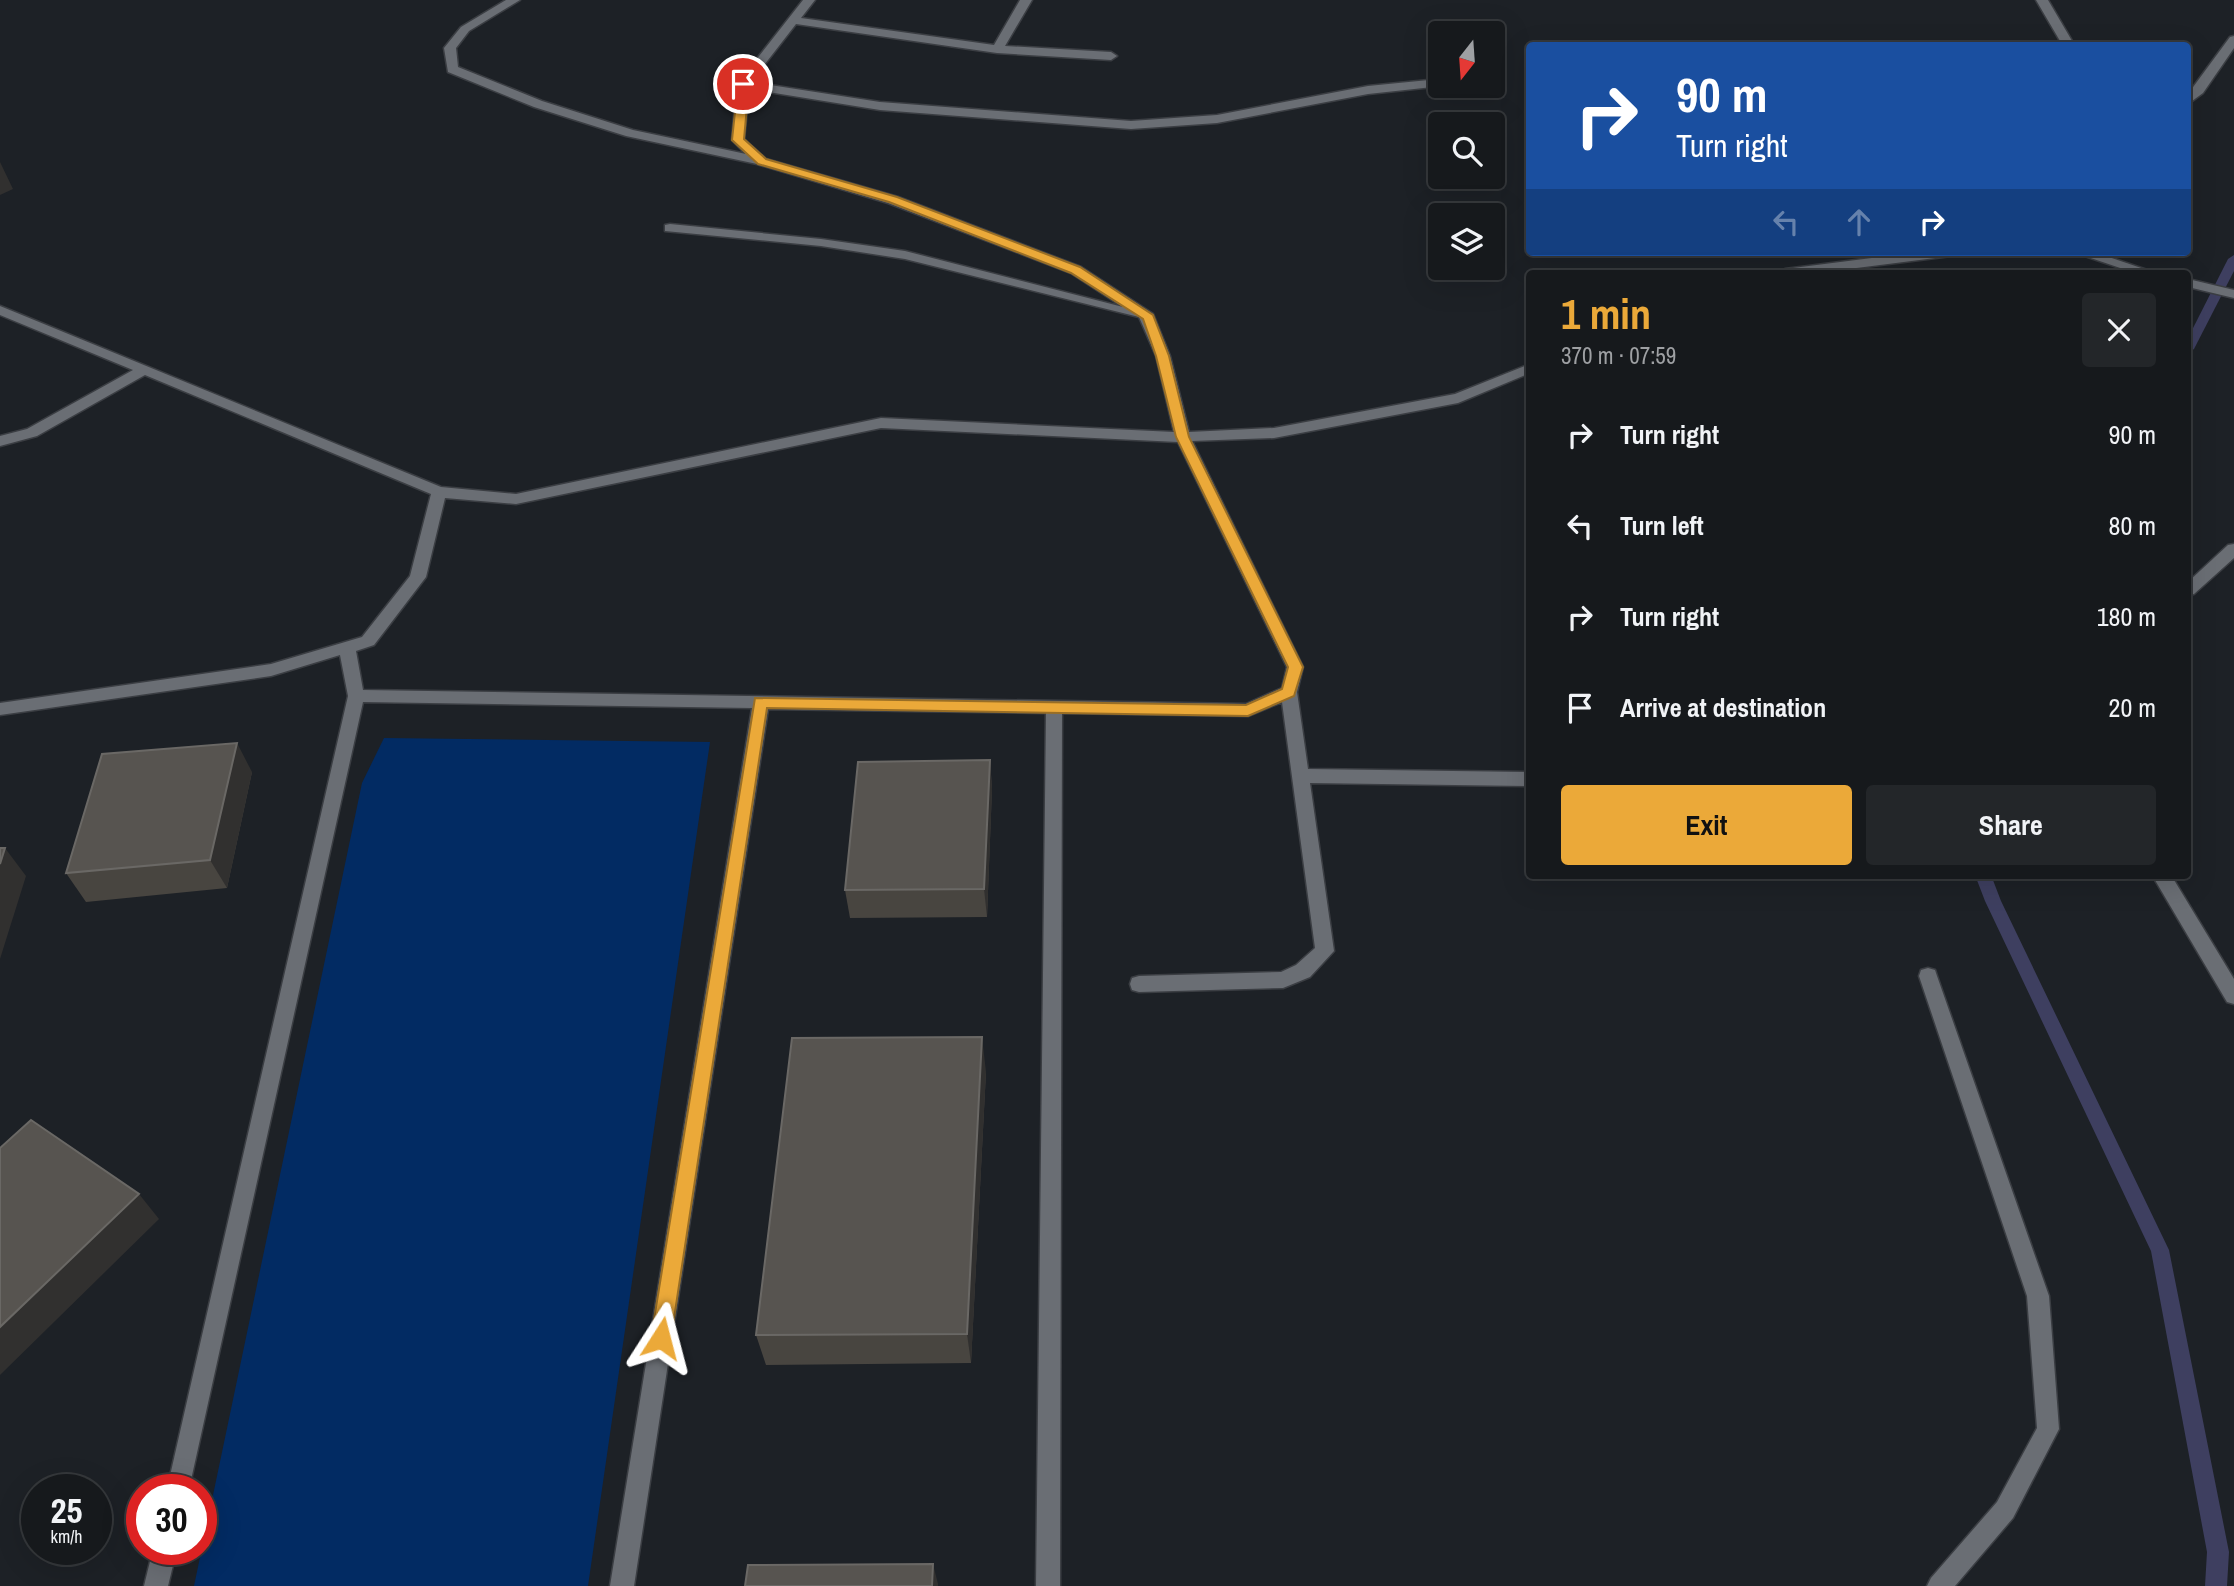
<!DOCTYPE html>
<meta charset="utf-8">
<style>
body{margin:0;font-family:"Archivo Narrow",sans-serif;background:#232629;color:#f1f3f6;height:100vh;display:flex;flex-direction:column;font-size:26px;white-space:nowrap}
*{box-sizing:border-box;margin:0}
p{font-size:23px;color:#9ea0a3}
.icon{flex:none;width:38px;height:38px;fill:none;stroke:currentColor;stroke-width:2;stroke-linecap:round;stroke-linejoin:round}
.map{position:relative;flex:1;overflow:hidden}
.drawer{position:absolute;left:1526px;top:270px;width:665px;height:609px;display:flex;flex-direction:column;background:#16191c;border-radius:7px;box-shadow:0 7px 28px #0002,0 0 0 2px #35383b}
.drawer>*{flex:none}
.top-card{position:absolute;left:1526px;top:42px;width:665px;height:214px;border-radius:7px;box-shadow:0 7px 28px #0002,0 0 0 2px #35383b;background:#1a4fa0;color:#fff;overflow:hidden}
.needle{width:46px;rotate:197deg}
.tools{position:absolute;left:1428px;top:21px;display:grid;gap:14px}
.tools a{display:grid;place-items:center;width:77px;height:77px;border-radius:7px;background:#16191c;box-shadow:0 7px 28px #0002,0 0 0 2px #35383b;font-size:35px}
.speed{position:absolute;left:21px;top:1474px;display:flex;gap:14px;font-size:35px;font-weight:700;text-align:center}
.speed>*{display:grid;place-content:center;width:91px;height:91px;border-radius:50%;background:#16191c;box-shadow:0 7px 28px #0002,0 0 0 2px #35383b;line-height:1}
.speed small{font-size:18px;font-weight:400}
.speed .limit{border:10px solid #d22;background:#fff;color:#111}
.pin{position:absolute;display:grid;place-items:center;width:60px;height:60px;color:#fff;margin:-30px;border:4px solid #fff;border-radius:50%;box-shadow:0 2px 7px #0007}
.me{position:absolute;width:77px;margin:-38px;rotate:9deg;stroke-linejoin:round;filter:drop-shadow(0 0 5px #0008)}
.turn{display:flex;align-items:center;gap:24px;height:147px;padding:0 35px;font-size:32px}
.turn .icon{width:91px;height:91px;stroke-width:2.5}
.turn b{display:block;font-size:49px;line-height:60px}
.lanes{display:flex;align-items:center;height:66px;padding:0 35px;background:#0003;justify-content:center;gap:35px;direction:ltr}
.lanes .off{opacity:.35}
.round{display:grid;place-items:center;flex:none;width:74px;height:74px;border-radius:7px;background:#232629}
.summary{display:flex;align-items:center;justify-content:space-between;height:119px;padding:0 35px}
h1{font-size:42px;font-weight:700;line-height:52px;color:#eba939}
.primary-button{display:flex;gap:14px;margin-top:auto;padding:14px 35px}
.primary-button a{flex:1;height:80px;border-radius:7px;background:#eba939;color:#111;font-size:28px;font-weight:700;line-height:80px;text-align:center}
.primary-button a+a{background:#232629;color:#f1f3f6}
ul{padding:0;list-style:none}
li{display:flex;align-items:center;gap:21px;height:91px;padding:0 35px}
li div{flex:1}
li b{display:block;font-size:26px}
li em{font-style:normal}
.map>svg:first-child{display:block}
.green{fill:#022b63}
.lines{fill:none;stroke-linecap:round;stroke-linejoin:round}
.stream{fill:#3e3f60;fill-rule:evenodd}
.minor-casing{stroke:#3b3e43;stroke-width:3}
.minor{fill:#6a6e74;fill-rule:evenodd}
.wall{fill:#484540}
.shaded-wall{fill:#31302f}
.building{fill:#575450;stroke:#6a6865;stroke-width:2}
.route{fill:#eba939;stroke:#996e25;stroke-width:2}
</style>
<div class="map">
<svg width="2234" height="1586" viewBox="0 0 2234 1586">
<rect width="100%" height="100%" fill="#1d2126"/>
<polygon class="green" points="384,738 710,742 588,1586 194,1586 362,783"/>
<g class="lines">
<g class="stream">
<polygon points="2234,255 2234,271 2194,349 2188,353 2188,338 2228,259"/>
<polygon points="1975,875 1991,875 2001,901 2169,1250 2229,1552 2227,1586 2205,1586 2207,1552 2151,1251 1985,901"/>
</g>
<defs>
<g id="minor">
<path d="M 506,0 L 520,0 L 469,31 L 456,48 L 458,67 L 542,101 L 633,130 L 746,154 L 732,140 L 737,84 L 803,0 L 815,0 L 801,18 L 994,45 L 1020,0 L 1032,0 L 1005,46 L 1111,52 L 1117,56 L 1111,60 L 997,53 L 796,24 L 751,82 L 880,102 L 1131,121 L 1217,115 L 1368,86 L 1439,79 L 1442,86 L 1368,94 L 1217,123 L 1131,129 L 880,110 L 749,89 L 744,139 L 766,159 L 898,197 L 1081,267 L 1153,314 L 1170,356 L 1189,432 L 1274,428 L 1455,394 L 1530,364 L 1530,373 L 1458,403 L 1274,438 L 1192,441 L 1303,667 L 1297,692 L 1308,769 L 1530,772 L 1530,786 L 1310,783 L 1334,951 L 1310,977 L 1283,988 L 1139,992 L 1132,990 L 1130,984 L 1132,978 L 1139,976 L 1281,972 L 1296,965 L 1315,948 L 1282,702 L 1248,716 L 1062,713 L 1060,1586 L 1036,1586 L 1046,713 L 768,709 L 634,1586 L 610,1586 L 752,708 L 363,702 L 189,1489 L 167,1489 L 348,696 L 340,655 L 271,676 L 0,715 L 0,703 L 271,664 L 362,637 L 410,576 L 431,494 L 145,375 L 37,436 L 0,446 L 0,436 L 27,429 L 133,370 L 0,315 L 0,306 L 441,487 L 516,494 L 881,418 L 1174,432 L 1156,356 L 1139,317 L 905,259 L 821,246 L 665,231 L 665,225 L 670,224 L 821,239 L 905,251 L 1123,307 L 1071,273 L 888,203 L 757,164 L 626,136 L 534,107 L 448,72 L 444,48 L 461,27 ZM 881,428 L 1178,442 L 1287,667 L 1282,688 L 1246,704 L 363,690 L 356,651 L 374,645 L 426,577 L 445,498 L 516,504 Z"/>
<polygon points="2036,0 2048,0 2075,46 2063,46"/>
<polygon points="2234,36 2234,48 2203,93 2188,104 2188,94 2230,37"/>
<polygon points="1919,252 1958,252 1951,256 1817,273 1778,273 1785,269"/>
<polygon points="2073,252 2094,252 2156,273 2135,273"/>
<polygon points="2188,279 2234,290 2234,298 2188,287"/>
<polygon points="2234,544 2234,558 2194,594 2188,595 2188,582 2228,545"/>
<polygon points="2152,875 2171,875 2234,979 2234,1004 2227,1002"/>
<polygon points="1928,968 1935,970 1937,976 2049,1296 2059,1429 2013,1518 1955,1586 1927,1586 1931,1578 1997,1502 2037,1428 2027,1296 1919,976 1921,970"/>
<polygon points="153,1549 177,1549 168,1586 144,1586"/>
</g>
</defs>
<use href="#minor" class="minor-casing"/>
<use href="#minor" class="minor"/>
</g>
<g class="wall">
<polygon points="990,760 992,789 987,917 850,918 845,890"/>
<polygon points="252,772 227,888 86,902 66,873"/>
<polygon points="986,1072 971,1363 766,1365 756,1335"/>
</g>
<g class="shaded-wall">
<polygon points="0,162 13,189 0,195"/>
<polygon points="237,743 252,772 227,888 210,860"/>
<polygon points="990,760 992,789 987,917 984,889"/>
<polygon points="5,848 26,876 0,959 0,864"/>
<polygon points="982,1037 986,1072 971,1363 967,1334"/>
<polygon points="139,1194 159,1219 0,1375 0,1327"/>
<polygon points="933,1564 938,1584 938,1586 932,1586"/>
</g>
<g class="building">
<polygon points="237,743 210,860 66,873 102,754"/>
<polygon points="990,760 984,889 845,890 858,762"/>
<polygon points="0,848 5,848 0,864"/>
<polygon points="982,1037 967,1334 756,1335 792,1038"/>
<polygon points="31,1120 139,1194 0,1327 0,1148"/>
<polygon points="933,1564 932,1586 745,1586 748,1565"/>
</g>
<polygon class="route" points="743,81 749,84 744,139 766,159 897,197 1080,267 1153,315 1169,356 1189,437 1303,667 1294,696 1248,716 767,708 671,1338 668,1344 661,1347 654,1344 651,1338 755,698 1246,705 1282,689 1288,667 1176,437 1156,356 1143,319 1071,273 889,202 758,164 732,140 738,84"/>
</svg>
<div class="tools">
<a><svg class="needle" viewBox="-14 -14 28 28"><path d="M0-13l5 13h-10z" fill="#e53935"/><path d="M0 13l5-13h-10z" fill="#9ea0a3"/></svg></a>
<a><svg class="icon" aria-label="search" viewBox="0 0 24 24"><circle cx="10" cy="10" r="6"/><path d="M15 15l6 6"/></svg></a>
<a><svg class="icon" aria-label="layers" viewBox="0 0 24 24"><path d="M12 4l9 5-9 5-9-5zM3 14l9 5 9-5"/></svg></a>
</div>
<div class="speed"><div>25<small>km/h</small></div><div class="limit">30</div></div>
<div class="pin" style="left:743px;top:84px;background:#d93025"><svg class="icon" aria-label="arrive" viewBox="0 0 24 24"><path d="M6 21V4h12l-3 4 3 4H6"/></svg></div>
<svg class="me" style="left:661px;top:1338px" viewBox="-20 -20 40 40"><path d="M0-17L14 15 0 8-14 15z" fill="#eba939" stroke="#fff" stroke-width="4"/></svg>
<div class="top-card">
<div class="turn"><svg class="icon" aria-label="right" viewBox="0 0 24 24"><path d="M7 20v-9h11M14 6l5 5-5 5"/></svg><div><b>90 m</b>Turn right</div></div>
<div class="lanes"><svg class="icon off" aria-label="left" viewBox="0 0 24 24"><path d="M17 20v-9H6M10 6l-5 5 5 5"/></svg><svg class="icon off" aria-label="ahead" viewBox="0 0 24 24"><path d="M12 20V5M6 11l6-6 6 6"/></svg><svg class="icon" aria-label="right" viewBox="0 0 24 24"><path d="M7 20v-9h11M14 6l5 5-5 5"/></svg></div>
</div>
<section class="drawer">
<div class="summary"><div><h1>1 min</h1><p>370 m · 07:59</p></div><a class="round"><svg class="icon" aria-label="close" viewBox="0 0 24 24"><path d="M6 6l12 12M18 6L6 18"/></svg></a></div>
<ul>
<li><svg class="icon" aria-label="right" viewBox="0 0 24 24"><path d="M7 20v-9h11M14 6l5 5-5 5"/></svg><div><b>Turn right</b></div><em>90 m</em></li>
<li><svg class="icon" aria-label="left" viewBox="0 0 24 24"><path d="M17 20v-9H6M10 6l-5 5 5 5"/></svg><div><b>Turn left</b></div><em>80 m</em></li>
<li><svg class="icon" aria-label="right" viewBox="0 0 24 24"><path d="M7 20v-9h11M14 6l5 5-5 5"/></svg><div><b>Turn right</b></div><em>180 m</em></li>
<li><svg class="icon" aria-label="arrive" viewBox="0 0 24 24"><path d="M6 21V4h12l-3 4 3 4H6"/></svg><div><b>Arrive at destination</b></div><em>20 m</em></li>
</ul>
<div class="primary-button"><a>Exit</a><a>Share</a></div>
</section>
</div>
